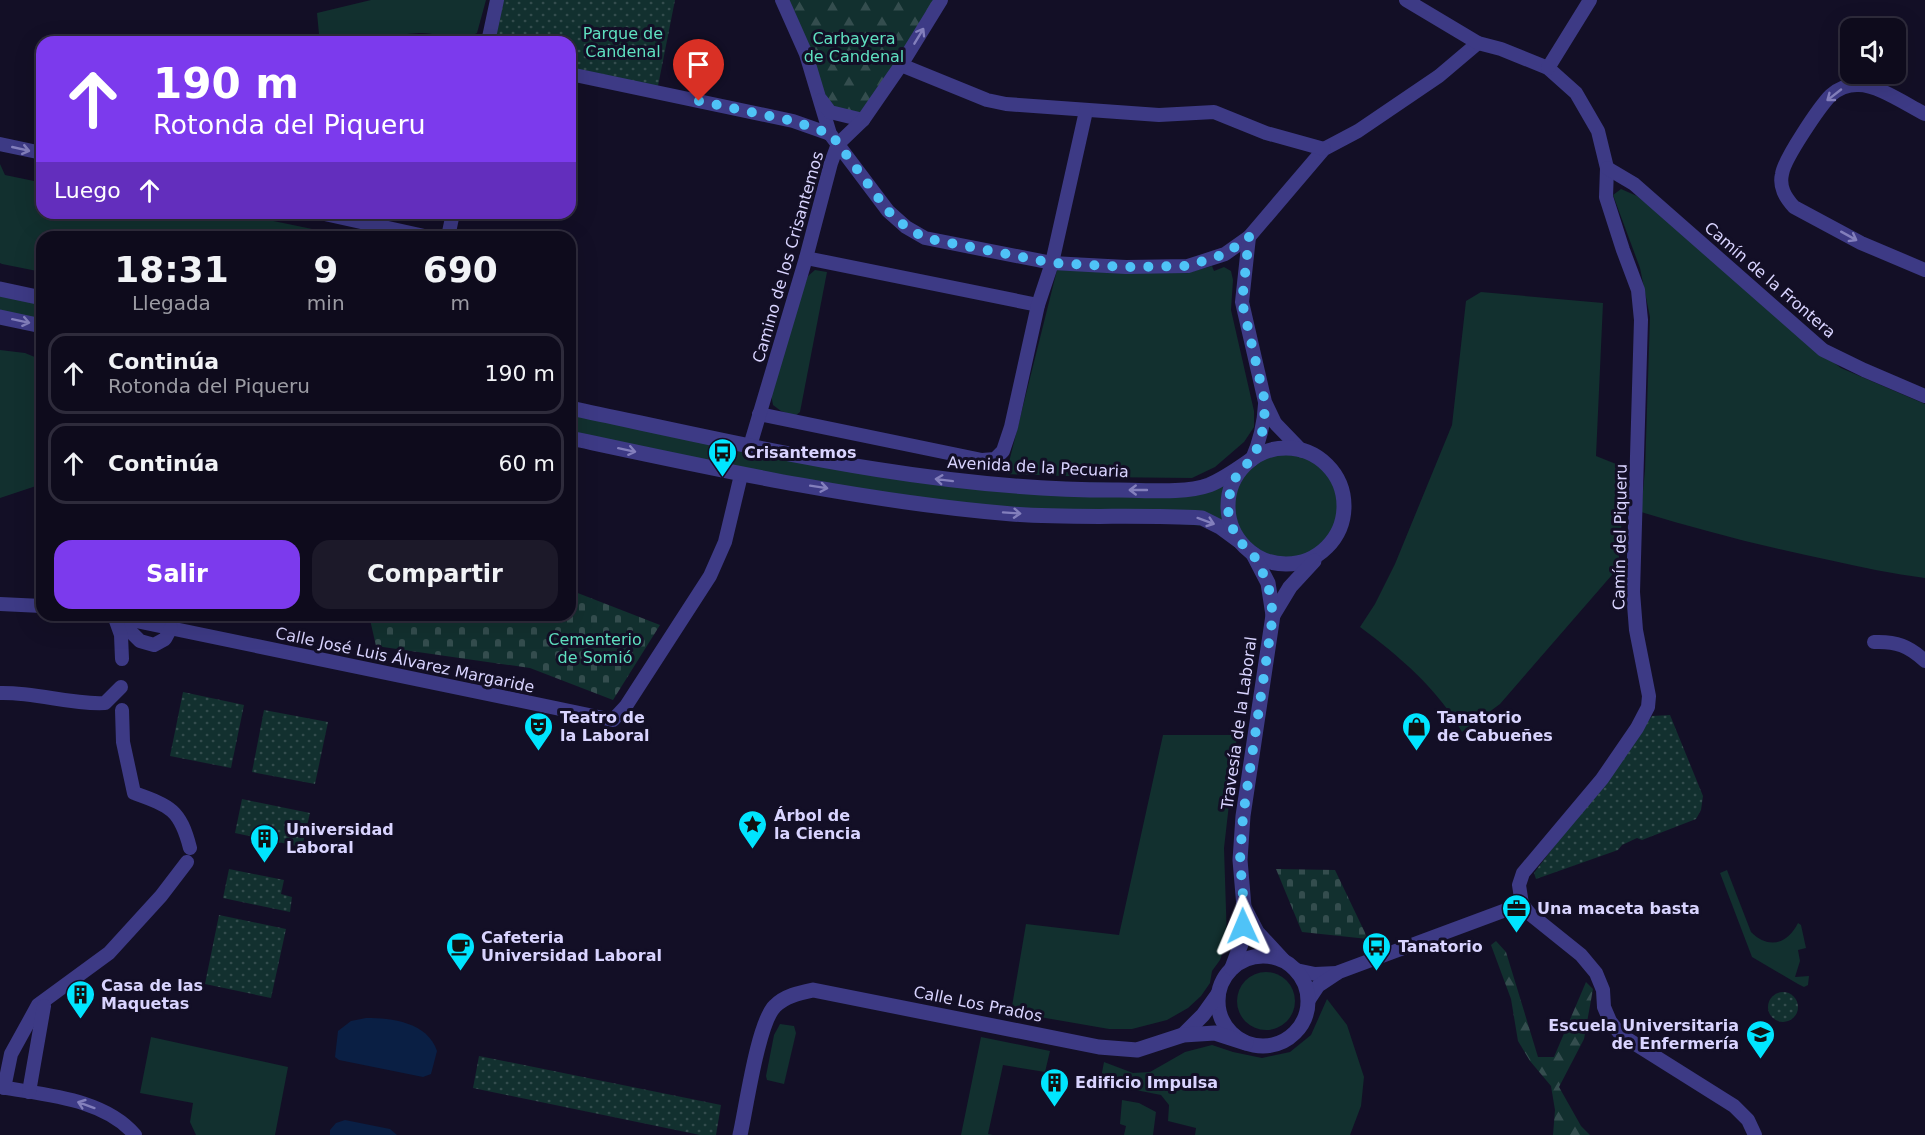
<!DOCTYPE html>
<html lang="es">
<meta charset="utf-8">
<style>
body{margin:0;font-family:"DejaVu Sans",sans-serif;background:#1c1929;color:#f1f3f6;height:100vh;display:flex;flex-direction:column;font-size:22px;white-space:nowrap}
*{box-sizing:border-box;margin:0}
p{font-size:20px;color:#9b9ba3}
.icon{flex:none;width:33px;height:33px;fill:none;stroke:currentColor;stroke-width:2;stroke-linecap:round;stroke-linejoin:round}
.map{position:relative;flex:1;overflow:hidden}
.side{position:absolute;left:36px;top:231px;width:540px;height:390px;display:flex;flex-direction:column;background:#0e0b1c;border-radius:18px;box-shadow:0 6px 24px #0002,0 0 0 2px #2e2b3b}
.side>*{flex:none}
.banner{position:absolute;left:36px;top:36px;width:540px;height:183px;border-radius:18px;box-shadow:0 6px 24px #0002,0 0 0 2px #2e2b3b;background:#7c3aed;color:#fff;overflow:hidden}
.controls{position:absolute;left:1840px;top:18px;display:grid;gap:12px}
.controls a{display:grid;place-items:center;width:66px;height:66px;border-radius:12px;background:#0e0b1c;box-shadow:0 6px 24px #0002,0 0 0 2px #2e2b3b;font-size:30px}
.pin{position:absolute;display:grid;place-items:center;width:51px;height:51px;color:#fff;margin:-62px -26px;border-radius:50% 50% 50% 0;rotate:-45deg;box-shadow:0 0 6px #0007}
.pin .icon{rotate:45deg}
.me{position:absolute;width:66px;margin:-33px;rotate:359deg;stroke-linejoin:round;filter:drop-shadow(0 0 4px #0008)}
.turn{display:flex;align-items:center;gap:21px;height:126px;padding:0 18px;font-size:27px}
.turn .icon{width:78px;height:78px;stroke-width:2.5}
.turn b{display:block;font-size:42px;line-height:51px}
.then{display:flex;align-items:center;height:57px;padding:0 18px;background:#0003;gap:12px;font-size:22px}
.eta{display:flex;justify-content:space-evenly;align-items:center;height:102px;text-align:center}
.eta b{font-size:36px;font-weight:700;line-height:42px}
.button{display:flex;gap:12px;margin-top:auto;padding:12px 18px}
.button a{flex:1;height:69px;border-radius:18px;background:#7c3aed;color:#fff;font-size:24px;font-weight:700;line-height:69px;text-align:center}
.button a+a{background:#1c1929;color:#f1f3f6}
ul{padding:0;list-style:none}
li{display:flex;align-items:center;gap:18px;height:81px;margin:0 12px 9px;padding:0 6px;border:3px solid #2e2b3b;border-radius:18px}
li div{flex:1}
li b{display:block;font-size:22px}
li em{font-style:normal}
.map>svg:first-child{display:block}
.grass{fill:#12302f}
.forest{fill:url(#forest-firs)}
.cemetery{fill:url(#cemetery-stones)}
.park{fill:url(#park-dots)}
.water{fill:#0a1f44}
.lines{fill:none;stroke-linecap:round;stroke-linejoin:round}
.minor{stroke:#3d3a85;stroke-width:14}
.tertiary{stroke:#3d3a85;stroke-width:15}
.oneway{stroke:#837fbc}
.route{stroke:#4fc3f7;stroke-width:10;stroke-dasharray:0 18}
.labels{text-anchor:middle;dominant-baseline:central;stroke-width:6;stroke-linejoin:round;paint-order:stroke}
.park-label{font-size:16px;fill:#5fe0c0;stroke:#130f26}
.street-label{font-size:16px;fill:#d9d4ff;stroke:#130f26}
.poi-label{font-size:16px;font-weight:bold;fill:#d9d4ff;stroke:#130f26;text-anchor:start}
</style>
<div class="map">
<svg width="1925" height="1135" viewBox="0 0 1925 1135">
<defs>
<pattern id="forest-firs" width="22" height="20" patternUnits="userSpaceOnUse" patternTransform="scale(1.5)"><rect width="22" height="20" fill="#12302f"/><path d="M5 1l3.5 6h-7zM16 11l3.5 6h-7z" fill="#344d4e"/></pattern>
<pattern id="cemetery-stones" width="16" height="16" patternUnits="userSpaceOnUse" patternTransform="scale(1.5)"><rect width="16" height="16" fill="#12302f"/><path d="M2 7V4a2 2 0 0 1 4 0v3zM10 15v-3a2 2 0 0 1 4 0v3z" fill="#344d4e"/></pattern>
<pattern id="park-dots" width="8" height="8" patternUnits="userSpaceOnUse" patternTransform="scale(1.5)"><rect width="8" height="8" fill="#12302f"/><path d="M2 2h.1M6 6h.1" fill="none" stroke="#344d4e" stroke-width="1.8" stroke-linecap="round"/></pattern>
</defs>
<rect width="100%" height="100%" fill="#130f26"/>
<g class="grass">
<path d="M 371,0 L 486,0 L 477,33 C 456,45 439,32 419,33 C 391,34 364,44 336,42 C 330,42 325,37 319,34 L 317,13 Z"/>
<polygon points="0,164 5,175 34,181 38,171 42,169 42,213 213,213 212,217 223,221 232,213 235,213 351,237 42,237 42,272 2,264 0,263"/>
<path d="M 1621,189 L 1637,196 L 1694,242 L 1792,331 L 1841,368 L 1925,404 L 1925,578 C 1893,574 1861,567 1829,560 C 1766,547 1703,531 1641,512 L 1645,470 L 1650,317 L 1640,268 L 1613,195 Z"/>
<polygon points="1212,266 1214,271 1224,267 1231,271 1233,280 1231,310 1254,411 1254,427 1244,442 1215,467 1192,478 1095,477 1006,474 1057,270 1187,273"/>
<polygon points="815,270 827,272 800,412 795,416 781,411 773,405 771,394 802,292 808,276"/>
<polygon points="0,289 42,298 42,326 0,317"/>
<path d="M 1481,292 L 1603,303 L 1596,456 L 1626,468 L 1618,568 L 1500,704 L 1462,732 C 1438,689 1399,656 1360,627 L 1375,604 L 1395,564 L 1452,425 L 1466,301 Z"/>
<polygon points="0,350 25,353 42,360 42,484 0,498"/>
<polygon points="570,408 940,479 1210,485 1262,454 1280,448 1302,451 1321,460 1329,466 1338,480 1342,490 1344,513 1341,527 1336,537 1322,552 1298,564 1271,562 1253,554 1220,527 936,506 570,438"/>
<polygon points="1163,735 1237,735 1224,848 1227,940 1220,960 1212,971 1210,983 1201,996 1188,1008 1167,1020 1132,1029 1109,1029 1011,1012 1026,924 1119,935"/>
<path d="M 1727,870 L 1751,932 C 1768,949 1787,945 1798,923 L 1801,925 L 1806,948 L 1798,950 L 1800,961 L 1795,977 L 1809,976 L 1808,985 L 1804,987 L 1798,984 L 1752,957 L 1720,873 Z"/>
<circle cx="1266" cy="1001" r="29"/>
<polygon points="1327,999 1347,1025 1364,1077 1361,1106 1350,1135 1195,1135 1196,1128 1168,1121 1169,1105 1161,1095 1100,1083 1104,1062 1133,1073 1150,1072 1185,1052 1212,1045 1233,1052 1262,1058 1290,1052 1311,1035"/>
<polygon points="780,1024 794,1026 796,1033 784,1084 767,1080 766,1076 774,1035"/>
<polygon points="151,1037 288,1067 275,1135 196,1135 190,1122 193,1103 140,1093"/>
<polygon points="981,1037 1050,1051 1045,1072 1003,1065 988,1134 993,1135 961,1135"/>
<polygon points="1122,1100 1139,1103 1156,1112 1153,1135 1124,1135 1126,1126 1120,1124"/>
</g>
<g class="forest">
<polygon points="782,0 941,0 863,120 830,112"/>
<polygon points="1496,941 1506,952 1538,1057 1554,1057 1586,982 1593,989 1584,1039 1559,1087 1581,1126 1590,1135 1553,1135 1555,1110 1551,1086 1530,1061 1518,1041 1511,999 1491,945"/>
</g>
<g class="cemetery">
<polygon points="570,590 660,625 613,700 530,668 376,646 369,615 570,615"/>
<polygon points="1276,869 1335,870 1368,939 1302,932"/>
</g>
<g class="park">
<polygon points="497,0 675,0 657,91 570,74 570,42 488,42"/>
<polygon points="183,692 244,705 231,768 170,756"/>
<polygon points="264,710 328,722 315,784 252,772"/>
<polygon points="1670,715 1703,796 1701,810 1696,819 1642,840 1637,838 1622,845 1618,850 1536,879 1534,873 1652,716"/>
<polygon points="242,799 310,813 302,847 235,833"/>
<polygon points="229,869 284,880 281,894 292,897 290,912 223,898"/>
<polygon points="219,915 286,929 271,998 205,984"/>
<circle cx="1783" cy="1007" r="15"/>
<polygon points="479,1056 721,1105 716,1135 700,1135 473,1088"/>
</g>
<g class="water">
<path d="M 366,1018 C 392,1018 427,1022 437,1051 L 431,1074 L 423,1077 L 339,1060 L 335,1057 L 338,1031 L 351,1021 Z"/>
<polygon points="345,1120 390,1129 397,1135 330,1135 330,1130 336,1123"/>
</g>
<g class="lines">
<g class="minor">
<polyline points="782,0 806,54 830,134 888,211 906,227 925,238 1052,263 1126,267 1188,266 1225,254 1249,237 1324,149 1358,131 1439,76 1478,43"/>
<polyline points="1406,0 1478,43 1501,49 1548,68 1576,93 1598,131 1607,168 1606,197 1623,250 1638,290 1641,320 1633,592 1636,630 1649,696 1648,707 1637,728 1602,779 1523,873 1519,885 1522,904 1530,914 1581,955 1596,973 1603,990 1604,1007 1610,1021 1621,1035 1734,1106 1748,1120 1755,1135"/>
<polyline points="398,42 411,42"/>
<polyline points="488,42 497,0"/>
<polyline points="901,65 987,100 1006,104 1159,115 1214,112 1266,133 1324,149"/>
<polyline points="1548,68 1590,0"/>
<polyline points="570,74 793,121 830,134"/>
<polyline points="821,100 830,112 863,120"/>
<path d="M 1925,114 C 1907,105 1877,84 1857,85 C 1848,85 1838,89 1831,95 C 1820,106 1784,159 1782,174 C 1779,187 1785,197 1794,207 L 1861,243 L 1925,270"/>
<polyline points="0,144 42,153"/>
<polyline points="1607,168 1634,184 1823,350 1864,370 1925,396"/>
<polyline points="320,213 429,237"/>
<polyline points="448,237 453,213"/>
<polyline points="1249,237 1242,302 1265,402 1275,423 1302,451"/>
<polyline points="806,258 1038,305"/>
<polyline points="759,414 982,460 995,459 1003,451 1011,427 1038,305 1052,263 1086,111"/>
<polyline points="750,446 806,258 831,163 838,144 863,120 901,65 941,0"/>
<path d="M 1252,459 C 1260,441 1264,424 1265,404"/>
<polyline points="0,604 42,606"/>
<polyline points="107,615 613,720 626,706 710,576 725,542 741,475"/>
<polyline points="115,616 140,641 154,645 165,639 171,628"/>
<polyline points="116,621 121,635 122,659"/>
<path d="M 1874,642 C 1896,641 1909,646 1925,661"/>
<path d="M 0,693 C 37,692 71,705 105,703 L 121,687"/>
<path d="M 122,710 L 123,742 L 134,793 C 170,806 180,809 190,848"/>
<polyline points="1296,970 1315,974 1337,973"/>
<polyline points="1308,1001 1318,986 1339,972 1522,904"/>
<path d="M 0,1087 C 44,1095 104,1098 135,1135"/>
<polyline points="4,1088 11,1054 38,1005 109,953 161,896 187,862"/>
<polyline points="29,1092 44,1006"/>
</g>
<g class="tertiary">
<polyline points="0,289 42,298"/>
<polyline points="0,317 42,326"/>
<path d="M 570,408 C 751,446 932,491 1119,490 C 1146,490 1184,494 1209,485 C 1224,479 1239,468 1252,459"/>
<path d="M 570,438 C 715,469 864,502 1012,514 C 1075,519 1139,514 1202,518 L 1220,527 L 1239,541"/>
<circle cx="1286" cy="506" r="58"/>
<polyline points="1273,615 1290,587 1314,561"/>
<polyline points="1244,907 1257,932 1283,960"/>
<circle cx="1263" cy="1001" r="45"/>
<polyline points="1232,968 1241,944 1244,907 1240,860 1243,816 1273,615 1268,583 1253,554"/>
<polyline points="1183,1035 1203,1015 1218,994"/>
<path d="M 740,1135 C 746,1109 758,1022 775,1006 C 785,996 799,993 813,990 L 1099,1047 L 1137,1050 L 1183,1035 L 1215,1033 L 1246,1043"/>
</g>
</g>
<defs><path id="oneway-shaft" d="M-6 0H5M1.5-3L5.5 0L1.5 3" fill="none" stroke-width="1.6" stroke-linecap="round" stroke-linejoin="round" transform="scale(1.5)"/></defs>
<g class="oneway">
<use href="#oneway-shaft" transform="translate(919 36) rotate(-59)"/>
<use href="#oneway-shaft" transform="translate(1834 95) rotate(142)"/>
<use href="#oneway-shaft" transform="translate(21 149) rotate(13)"/>
<use href="#oneway-shaft" transform="translate(1849 236) rotate(29)"/>
<use href="#oneway-shaft" transform="translate(21 321) rotate(12)"/>
<use href="#oneway-shaft" transform="translate(627 450) rotate(12)"/>
<use href="#oneway-shaft" transform="translate(944 480) rotate(-173)"/>
<use href="#oneway-shaft" transform="translate(819 487) rotate(9)"/>
<use href="#oneway-shaft" transform="translate(1138 490) rotate(180)"/>
<use href="#oneway-shaft" transform="translate(1012 513) rotate(4)"/>
<use href="#oneway-shaft" transform="translate(1206 521) rotate(20)"/>
<use href="#oneway-shaft" transform="translate(86 1105) rotate(-160)"/>
</g>
<g class="lines">
<polyline class="route" points="699,101 793,121 831,134 888,211 906,227 925,238 1052,263 1126,267 1188,266 1225,254 1249,237 1242,302 1265,402 1264,423 1260,442 1252,459 1238,473 1231,487 1228,506 1229,521 1239,541 1253,554 1268,583 1273,615 1243,816 1240,860 1244,907 1243,926"/>
</g>
<defs>
<symbol id="bus-pin" viewBox="-11 -11 22 30"><path d="M0 17L-7.5 6A9.5 9.5 0 1 1 7.5 6Z" fill="#00e5ff" stroke="#130f26"/><path d="M-5-6H5V4H4V6H2V4H-2V6H-4V4H-5ZM-3.5-4V0h7V-4ZM-3.5 1.2v1.5H-2V1.2ZM2 1.2v1.5H3.5V1.2Z" fill="#111"/></symbol>
<symbol id="theatre-pin" viewBox="-11 -11 22 30"><path d="M0 17L-7.5 6A9.5 9.5 0 1 1 7.5 6Z" fill="#00e5ff" stroke="#130f26"/><path d="M-5-5.5Q0-4 5-5.5V0Q5 5 0 6Q-5 5-5 0ZM-3.3-2.5H-1v1.5H-3.3ZM1-2.5H3.3v1.5H1ZM-2.8 1Q0 5.5 2.8 1Z" fill="#111"/></symbol>
<symbol id="shop-pin" viewBox="-11 -11 22 30"><path d="M0 17L-7.5 6A9.5 9.5 0 1 1 7.5 6Z" fill="#00e5ff" stroke="#130f26"/><path d="M-5-2.5h2.3a2.7 3.5 0 0 1 5.4 0H5L5.5 6h-11ZM-1.5-2.5h3a1.5 2.3 0 0 0-3 0Z" fill="#111"/></symbol>
<symbol id="sight-pin" viewBox="-11 -11 22 30"><path d="M0 17L-7.5 6A9.5 9.5 0 1 1 7.5 6Z" fill="#00e5ff" stroke="#130f26"/><path d="M0-6L1.8-2.2L6-1.7L2.9 1.2L3.7 5.4L0 3.3L-3.7 5.4L-2.9 1.2L-6-1.7L-1.8-2.2Z" fill="#111"/></symbol>
<symbol id="building-pin" viewBox="-11 -11 22 30"><path d="M0 17L-7.5 6A9.5 9.5 0 1 1 7.5 6Z" fill="#00e5ff" stroke="#130f26"/><path d="M-4-6H4V6H1V3H-1V6H-4ZM-2.5-4.3h1.7v1.8h-1.7ZM.8-4.3h1.7v1.8H.8ZM-2.5-1h1.7V.8h-1.7ZM.8-1h1.7V.8H.8Z" fill="#111"/></symbol>
<symbol id="office-pin" viewBox="-11 -11 22 30"><path d="M0 17L-7.5 6A9.5 9.5 0 1 1 7.5 6Z" fill="#00e5ff" stroke="#130f26"/><path d="M-6-3h4V-5.5h4V-3h4V5H-6ZM-1-4.5V-3h2v-1.5ZM-6 0V1H6V0Z" fill="#111"/></symbol>
<symbol id="cafe-pin" viewBox="-11 -11 22 30"><path d="M0 17L-7.5 6A9.5 9.5 0 1 1 7.5 6Z" fill="#00e5ff" stroke="#130f26"/><path d="M-5.5-4.5H6V0H3Q3 3.5 0 3.5H-2.5Q-5.5 3.5-5.5 0ZM3-3.2v2h1.7v-2ZM-6 4.5H4V6H-6Z" fill="#111"/></symbol>
<symbol id="university-pin" viewBox="-11 -11 22 30"><path d="M0 17L-7.5 6A9.5 9.5 0 1 1 7.5 6Z" fill="#00e5ff" stroke="#130f26"/><path d="M0-5L7-2L0 1L-7-2ZM-4 1L0 2.5L4 1V4Q0 6-4 4Z" fill="#111"/></symbol>
</defs>
<g fill-rule="evenodd">
<use href="#bus-pin" x="706" y="436" width="33" height="45"/>
<use href="#theatre-pin" x="522" y="710" width="33" height="45"/>
<use href="#shop-pin" x="1400" y="710" width="33" height="45"/>
<use href="#sight-pin" x="736" y="808" width="33" height="45"/>
<use href="#building-pin" x="248" y="822" width="33" height="45"/>
<use href="#office-pin" x="1500" y="892" width="33" height="45"/>
<use href="#cafe-pin" x="444" y="930" width="33" height="45"/>
<use href="#bus-pin" x="1360" y="930" width="33" height="45"/>
<use href="#building-pin" x="64" y="978" width="33" height="45"/>
<use href="#university-pin" x="1744" y="1018" width="33" height="45"/>
<use href="#building-pin" x="1038" y="1066" width="33" height="45"/>
</g>
<g class="labels">
<g class="park-label">
<text x="623" y="33">Parque de<tspan x="623" dy="18">Candenal</tspan></text>
<text x="854" y="38">Carbayera<tspan x="854" dy="18">de Candenal</tspan></text>
<text x="595" y="639">Cementerio<tspan x="595" dy="18">de Somió</tspan></text>
</g>
<g class="street-label">
<text transform="translate(788 257) rotate(-74)">Camino de los Crisantemos</text>
<text transform="translate(1770 280) rotate(41)">Camín de la Frontera</text>
<text transform="translate(1038 467) rotate(3)">Avenida de la Pecuaria</text>
<text transform="translate(1620 537) rotate(-89)">Camín del Piqueru</text>
<text transform="translate(405 660) rotate(12)">Calle José Luis Álvarez Margaride</text>
<text transform="translate(1239 723) rotate(-82)">Travesía de la Laboral</text>
<text transform="translate(978 1004) rotate(11)">Calle Los Prados</text>
</g>
<g class="poi-label">
<text x="744" y="452">Crisantemos</text>
<text x="560" y="717">Teatro de<tspan x="560" dy="18">la Laboral</tspan></text>
<text x="1437" y="717">Tanatorio<tspan x="1437" dy="18">de Cabueñes</tspan></text>
<text x="774" y="815">Árbol de<tspan x="774" dy="18">la Ciencia</tspan></text>
<text x="286" y="829">Universidad<tspan x="286" dy="18">Laboral</tspan></text>
<text x="1537" y="908">Una maceta basta</text>
<text x="481" y="937">Cafeteria<tspan x="481" dy="18">Universidad Laboral</tspan></text>
<text x="1398" y="946">Tanatorio</text>
<text x="101" y="985">Casa de las<tspan x="101" dy="18">Maquetas</tspan></text>
<text x="1739" y="1025" text-anchor="end">Escuela Universitaria<tspan x="1739" dy="18">de Enfermería</tspan></text>
<text x="1075" y="1082">Edificio Impulsa</text>
</g>
</g>
</svg>
<div class="controls">
<a><svg class="icon" aria-label="sound" viewBox="0 0 24 24"><path d="M4 9h4l5-4v14l-5-4H4zM17 9q2 3 0 6"/></svg></a>
</div>
<div class="pin" style="left:699px;top:101px;background:#d93025"><svg class="icon" aria-label="arrive" viewBox="0 0 24 24"><path d="M6 21V4h12l-3 4 3 4H6"/></svg></div>
<svg class="me" style="left:1243px;top:926px" viewBox="-20 -20 40 40"><path d="M0-17L14 15 0 8-14 15z" fill="#4fc3f7" stroke="#fff" stroke-width="4"/></svg>
<div class="banner">
<div class="turn"><svg class="icon" aria-label="ahead" viewBox="0 0 24 24"><path d="M12 20V5M6 11l6-6 6 6"/></svg><div><b>190 m</b>Rotonda del Piqueru</div></div>
<div class="then">Luego<svg class="icon" aria-label="ahead" viewBox="0 0 24 24"><path d="M12 20V5M6 11l6-6 6 6"/></svg></div>
</div>
<section class="side">
<div class="eta">
<div><b>18:31</b><p>Llegada</p></div>
<div><b>9</b><p>min</p></div>
<div><b>690</b><p>m</p></div>
</div>
<ul>
<li><svg class="icon" aria-label="ahead" viewBox="0 0 24 24"><path d="M12 20V5M6 11l6-6 6 6"/></svg><div><b>Continúa</b><p>Rotonda del Piqueru</p></div><em>190 m</em></li>
<li><svg class="icon" aria-label="ahead" viewBox="0 0 24 24"><path d="M12 20V5M6 11l6-6 6 6"/></svg><div><b>Continúa</b></div><em>60 m</em></li>
</ul>
<div class="button"><a>Salir</a><a>Compartir</a></div>
</section>
</div>
